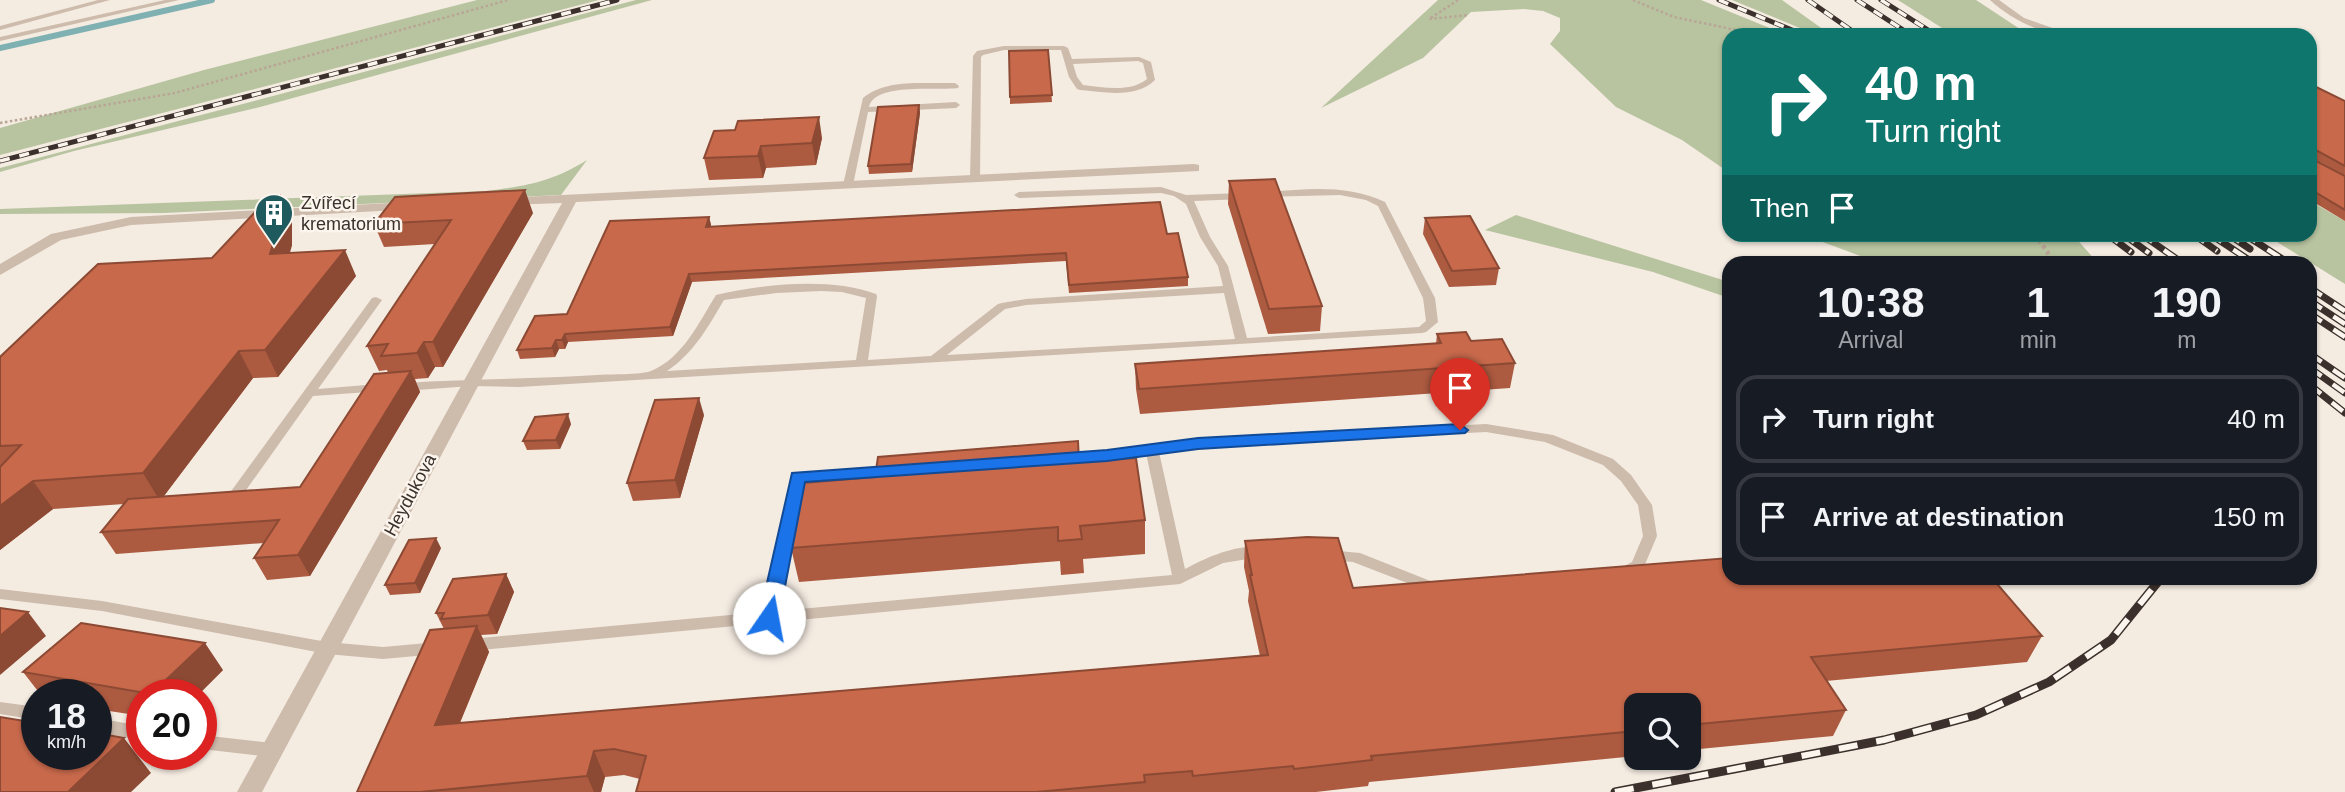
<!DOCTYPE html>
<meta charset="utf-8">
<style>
body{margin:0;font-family:Arial,sans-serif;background:#20242c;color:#f1f3f6;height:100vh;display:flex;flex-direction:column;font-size:26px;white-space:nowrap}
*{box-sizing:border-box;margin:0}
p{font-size:23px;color:#9ea1a6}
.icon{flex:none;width:38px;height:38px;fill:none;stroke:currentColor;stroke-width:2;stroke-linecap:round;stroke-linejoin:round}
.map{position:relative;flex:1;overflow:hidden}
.drawer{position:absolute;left:1722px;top:256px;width:595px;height:329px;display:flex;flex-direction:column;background:#171b24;border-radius:21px;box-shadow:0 2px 5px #0004}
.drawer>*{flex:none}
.guide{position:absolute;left:1722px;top:28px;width:595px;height:214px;border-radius:21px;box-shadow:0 2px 5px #0004;background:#0f766e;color:#fff;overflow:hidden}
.fabs{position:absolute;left:1624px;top:693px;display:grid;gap:14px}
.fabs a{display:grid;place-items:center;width:77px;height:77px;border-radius:14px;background:#171b24;box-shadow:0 2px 5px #0004;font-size:35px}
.speed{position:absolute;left:21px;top:679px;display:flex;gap:14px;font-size:35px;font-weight:700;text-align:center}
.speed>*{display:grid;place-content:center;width:91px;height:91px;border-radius:50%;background:#171b24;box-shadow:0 2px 5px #0004;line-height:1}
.speed small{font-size:18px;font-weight:400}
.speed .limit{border:10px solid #d22;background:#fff;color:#111}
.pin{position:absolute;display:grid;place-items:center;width:60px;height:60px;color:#fff;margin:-72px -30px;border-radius:50% 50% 50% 0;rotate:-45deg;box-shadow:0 0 7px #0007}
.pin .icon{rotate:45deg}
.me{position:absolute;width:77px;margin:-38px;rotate:12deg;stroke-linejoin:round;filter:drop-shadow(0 0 5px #0008)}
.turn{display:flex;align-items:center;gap:24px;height:147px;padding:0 28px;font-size:32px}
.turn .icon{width:91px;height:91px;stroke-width:2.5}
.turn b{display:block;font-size:49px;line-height:60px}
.then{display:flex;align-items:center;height:66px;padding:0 28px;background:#0003;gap:14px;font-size:26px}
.eta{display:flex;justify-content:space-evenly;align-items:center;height:119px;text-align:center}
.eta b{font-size:42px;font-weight:800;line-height:49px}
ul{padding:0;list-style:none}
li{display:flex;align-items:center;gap:21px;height:88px;margin:0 14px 10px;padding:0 14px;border:4px solid #363941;border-radius:21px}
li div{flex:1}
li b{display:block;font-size:26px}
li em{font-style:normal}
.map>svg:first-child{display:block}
.green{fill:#b8c4a0}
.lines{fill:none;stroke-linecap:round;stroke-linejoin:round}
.stream{stroke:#7fb0b2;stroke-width:6}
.path-far1{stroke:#b9a596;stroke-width:2.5;stroke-dasharray:2.5 2.5;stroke-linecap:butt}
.path{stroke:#b9a596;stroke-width:4.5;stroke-dasharray:3.5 3.5;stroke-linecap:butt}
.service{fill:#cdbbac;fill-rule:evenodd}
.minor{fill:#cdbbac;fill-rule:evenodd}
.rail-far2-casing{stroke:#3b302b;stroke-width:5}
.rail-far1-casing{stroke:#3b302b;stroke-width:7}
.rail-casing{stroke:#3b302b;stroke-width:9}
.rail-far2{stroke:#fbf5ee;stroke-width:3.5;stroke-dasharray:10;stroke-linecap:butt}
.rail-far1{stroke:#fbf5ee;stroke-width:4.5;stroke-dasharray:14;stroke-linecap:butt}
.rail{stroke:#fbf5ee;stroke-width:6;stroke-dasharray:19;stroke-linecap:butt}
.wall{fill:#ac5a40}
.shaded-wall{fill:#8c4a34}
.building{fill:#c8694b;stroke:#8c4a34;stroke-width:2}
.route{fill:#1a73e8;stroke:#114b97;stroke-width:2}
.labels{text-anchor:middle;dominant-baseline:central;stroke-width:5;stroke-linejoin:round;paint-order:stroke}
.poi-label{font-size:18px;fill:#3b302b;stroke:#fbf5ee;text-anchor:start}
.street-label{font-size:18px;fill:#3b302b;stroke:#fbf5ee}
</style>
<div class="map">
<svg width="2345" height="792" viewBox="0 0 2345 792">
<rect width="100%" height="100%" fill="#f4ebe1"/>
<g class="green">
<polygon points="477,0 599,0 0,155 0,128 204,70"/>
<polygon points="636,0 652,0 260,107 74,151 0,172 0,168"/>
<polygon points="1438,0 1701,0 1787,35 1729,35 1729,188 1724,169 1682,140 1616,107 1550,44 1560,31 1560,18 1543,11 1524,9 1471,12 1423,58 1321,108"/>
<polygon points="1732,0 1782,0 1831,35 1817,35"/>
<polygon points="1898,0 1976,0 2029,35 1953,35"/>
<path d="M 587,160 L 561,195 L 164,213 L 0,214 L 0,209 L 486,191 C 526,186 552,182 587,160 Z"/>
<polygon points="2310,201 2345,221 2345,284 2266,235 2310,234"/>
<polygon points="1516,215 1729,282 1729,298 1653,272 1485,230"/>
<polygon points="1804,235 2073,235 2097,262 1868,262 1863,257"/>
</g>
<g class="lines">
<polyline class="stream" points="0,48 212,0"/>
<g class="path-far1">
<polyline points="1458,0 1429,19 1469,15"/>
<polyline points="1633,0 1674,17 1760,35"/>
<polyline points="0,123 175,93 508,0"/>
</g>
<polyline class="path" points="2035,234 2054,262"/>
<g class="service">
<polygon points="98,0 110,0 0,30 0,26"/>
<polygon points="165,0 179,0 0,41 0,37"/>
<path d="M 1990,0 L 1999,0 L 2024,18 L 2072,35 C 2042,35 2012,20 1990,0 Z"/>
<path d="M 1004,46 L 1064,46 L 1068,48 L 1072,59 L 1139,57 L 1151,62 L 1155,80 C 1136,99 1104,92 1080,90 L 1077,89 L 1069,77 L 1061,50 L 1004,50 L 983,55 L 981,57 L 980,179 L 975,182 L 970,179 L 973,56 L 977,51 ZM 1138,61 L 1143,63 L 1147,79 C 1130,93 1103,87 1083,85 L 1077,77 L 1073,64 Z"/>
<path d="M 955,83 L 959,86 L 958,88 C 938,91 874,82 869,107 L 956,102 L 960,105 L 956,108 L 868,112 L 853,185 L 851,187 L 845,187 L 843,185 L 863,98 C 886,78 926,84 955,83 Z"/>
<path d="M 1161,187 L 1186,195 L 1244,193 L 1249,196 L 1244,199 L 1194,201 L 1210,237 L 1228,266 L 1247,338 L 1419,327 L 1426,321 L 1423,298 L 1378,206 L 1366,200 L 1340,195 L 1263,197 L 1261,195 L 1266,192 C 1307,189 1347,184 1385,202 L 1435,298 L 1438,322 L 1426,332 L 1422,333 L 519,387 L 471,386 L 404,391 L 398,387 L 404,383 C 469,379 533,379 597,375 C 610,374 641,375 651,371 C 683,358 699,322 716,295 C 763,284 830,277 876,294 L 877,296 L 868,360 L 931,356 L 998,304 L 1002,303 L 1026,299 L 1223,286 L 1218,266 L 1200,237 L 1186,204 L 1174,196 L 1161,193 L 1019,198 L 1014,195 L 1019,192 ZM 821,291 L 842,292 L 866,298 L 856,360 L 667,371 C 694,353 708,327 724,300 L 776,293 ZM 1224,293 L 1235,339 L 947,355 L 1005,309 L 1026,305 Z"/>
<polygon points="376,297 382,300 318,389 378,384 384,388 382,391 313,396 234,507 224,507 222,504 224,501 372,298"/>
<path d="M 1486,424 L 1553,435 L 1613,459 L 1631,475 L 1652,505 L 1657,536 L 1643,569 L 1623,578 L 1618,577 L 1616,573 L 1618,569 L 1632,562 L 1643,536 L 1638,505 L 1621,481 L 1603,465 L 1545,442 L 1486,432 L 1198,447 L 1159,452 L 1185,569 C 1207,557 1240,542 1266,548 L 1268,552 L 1266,556 L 1223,563 L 1180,584 L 470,651 L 465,649 L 462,645 L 465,641 L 470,639 L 763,612 L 791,477 L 798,473 L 891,466 L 898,470 L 891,474 L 804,481 L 778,611 L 1172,575 L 1146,453 L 1062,463 L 1057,462 L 1055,459 L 1057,456 L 1062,455 L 1198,439 Z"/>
<polygon points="1328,550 1360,553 1438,584 1440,588 1438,592 1433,593 1353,562 1323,559 1321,555 1323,551"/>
<polygon points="0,589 102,601 327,642 383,647 438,642 443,644 446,648 443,652 438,654 383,659 327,654 102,611 0,599"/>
<polygon points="0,702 37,707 37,720 0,714"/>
<polygon points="96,718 142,726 142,740 96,732"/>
<polygon points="201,735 272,743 278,745 280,750 278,755 272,757 201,749"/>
</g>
<g class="minor">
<polygon points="1194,164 1199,165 1199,171 576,202 262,792 237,792 562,203 506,205 501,204 501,198"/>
<polygon points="409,202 414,203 414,209 131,225 61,240 0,275 0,264 51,234 131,217"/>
</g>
<defs>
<g id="rail-far2">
<polyline points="1719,0 1804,35"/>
<polyline points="1808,0 1858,35"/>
<polyline points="1857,0 1911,35"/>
<polyline points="1881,0 1936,35"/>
<polyline points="0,161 617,0"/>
</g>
<g id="rail-far1">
<polyline points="2107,234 2131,252"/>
<polyline points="2123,234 2149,253"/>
<polyline points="2141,234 2181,262"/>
<polyline points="2193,234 2217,251"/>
<polyline points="2210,234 2252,262"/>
<polyline points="2228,234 2250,249"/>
<polyline points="2244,234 2287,262"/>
<polyline points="2118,260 2121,262"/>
<polyline points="2310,288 2345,311"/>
<polyline points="2310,301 2345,324"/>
<polyline points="2310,314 2345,337"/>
<polyline points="2310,354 2345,378"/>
<polyline points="2310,368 2345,393"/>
<polyline points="2310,385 2345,413"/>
</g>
<polyline id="rail" points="1615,792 1884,740 1976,715 2049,682 2111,640 2161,578"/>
</defs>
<use href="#rail-far2" class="rail-far2-casing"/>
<use href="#rail-far1" class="rail-far1-casing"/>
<use href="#rail" class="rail-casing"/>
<use href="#rail-far2" class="rail-far2"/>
<use href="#rail-far1" class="rail-far1"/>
<use href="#rail" class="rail"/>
</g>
<g class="wall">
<polygon points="1048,50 1052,102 1010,104 1010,97"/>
<polygon points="2310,84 2345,101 2345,176 2312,158 2312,159 2345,176 2345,221 2310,200"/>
<polygon points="919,105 920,113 912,172 869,174 868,166"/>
<polygon points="735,130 822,138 816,165 766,168 763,178 709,180 704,158"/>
<polygon points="1229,181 1322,306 1320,331 1268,334 1228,204"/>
<polygon points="280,195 292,220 292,245 289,253 356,276 278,377 253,378 164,496 300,487 388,373 387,370 379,371 367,346 435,244 384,247 374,224 533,213 443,367 435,367 428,378 415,379 420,392 310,576 267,580 254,558 264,543 116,554 101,532 124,504 53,509 0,550 0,357 212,258"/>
<polygon points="709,217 711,225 710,227 1167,234 1188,277 1188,286 1069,293 1066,261 692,282 673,336 568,342 565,349 559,349 555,357 520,359 517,350 567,314"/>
<polygon points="1425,218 1499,268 1496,285 1449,287 1423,234"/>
<polygon points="1437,334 1471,341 1515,363 1510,388 1140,414 1136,389 1135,364 1436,344"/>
<polygon points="704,415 680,498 633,501 627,483"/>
<polygon points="571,424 560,449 527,450 523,441"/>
<polygon points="1079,462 1145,520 1145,554 1083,559 1084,573 1061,575 1060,561 799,582 791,548"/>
<polygon points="1245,541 1353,588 2042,636 2027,662 1826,681 1846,710 1833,736 1689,750 1689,705 1636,705 1636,756 1369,782 1368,786 1316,792 636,792 640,779 624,775 605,777 601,792 357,792 444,629 436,613 506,574 514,592 497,634 481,635 489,652 460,723 1260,656 1248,601 1249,591 1244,567"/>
<polygon points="441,548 420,593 390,595 385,585"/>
<polygon points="223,670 198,695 142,695 142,716 96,709 96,695 41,695 23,672"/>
</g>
<g class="shaded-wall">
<polygon points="919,105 920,113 912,172 911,164"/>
<polygon points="819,117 822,138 816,165 812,143"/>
<polygon points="761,146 766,168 763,178 758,156"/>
<polygon points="525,190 533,213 443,367 433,342"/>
<polygon points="280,195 292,220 292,245 283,280 270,254"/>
<polygon points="709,217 711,225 708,236 706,227"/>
<polygon points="345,250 356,276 278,377 265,350"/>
<polygon points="689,274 692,282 673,336 670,327"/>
<polygon points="565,334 568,342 565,349 562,340"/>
<polygon points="556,340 559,349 555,357 552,348"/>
<polygon points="424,342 435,367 428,378 417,353"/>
<polygon points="239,351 253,378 160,501 143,473"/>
<polygon points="411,371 420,392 310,576 298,555"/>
<polygon points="699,398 704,415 680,498 675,480"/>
<polygon points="568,414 571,424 560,449 556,440"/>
<polygon points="33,481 53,509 0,550 0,506"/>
<polygon points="436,538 441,548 420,593 415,583"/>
<polygon points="506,574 514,592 497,634 488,615"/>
<polygon points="28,612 46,636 0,675 0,636"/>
<polygon points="477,626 489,652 448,751 435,725"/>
<polygon points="205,643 223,670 198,695 152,695 151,694"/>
<polygon points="124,738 151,773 131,792 68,792"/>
<polygon points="594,751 605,777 601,792 594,792 587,776"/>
</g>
<g class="building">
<polygon points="1048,50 1052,95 1010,97 1009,51"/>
<polygon points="2310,84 2345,101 2345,166 2316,150 2312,151 2312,159 2345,176 2345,210 2310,189"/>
<polygon points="919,105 911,164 868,166 878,107"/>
<polygon points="819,117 812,143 761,146 758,156 704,158 714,131 735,130 738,121"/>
<polygon points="1275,179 1322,306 1269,309 1229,181"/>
<polygon points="525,190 433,342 424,342 417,353 381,356 388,344 367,346 451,220 374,224 395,197"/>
<polygon points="280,195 280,220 270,254 345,250 265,350 239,351 143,473 33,481 0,506 0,467 21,445 0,446 0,357 98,264 212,258 270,196"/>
<polygon points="1160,202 1167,234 1178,233 1188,277 1069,285 1066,253 689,274 670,327 565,334 562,340 556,340 552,348 517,350 535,316 567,314 610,221 709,217 706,227"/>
<polygon points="1470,216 1499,268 1452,271 1425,218"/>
<polygon points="1466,332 1471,341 1502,339 1515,363 1139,389 1135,364 1441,343 1437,334"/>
<polygon points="411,371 298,555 254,558 279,520 101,532 128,499 300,487 374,374"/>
<polygon points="699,398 675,480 627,483 655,400"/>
<polygon points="568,414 556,440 523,441 535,417"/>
<polygon points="1078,441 1079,462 1136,458 1145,520 1080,526 1082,539 1058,541 1058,527 791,548 803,483 875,477 878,457"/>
<polygon points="1307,537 1338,538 1353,588 1729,558 1729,578 1992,578 2042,636 1811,657 1846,710 1689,725 1689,705 1636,705 1636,731 1371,756 1372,760 1294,769 1293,766 1193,776 1192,771 1144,775 1145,782 1036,792 636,792 646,756 614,749 594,751 587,776 420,792 357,792 430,630 477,626 435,725 1268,655 1250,575 1252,575 1245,541"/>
<polygon points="436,538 415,583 385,585 409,540"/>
<polygon points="506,574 488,615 441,619 444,613 436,613 453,579"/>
<polygon points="0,608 28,612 0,636"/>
<polygon points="81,623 205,643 151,694 23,672"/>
<polygon points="0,717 37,723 37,754 96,754 96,733 124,738 68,792 0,792"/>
</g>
<polygon class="route" points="1460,424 1468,430 1465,433 1198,449 1107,461 805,482 779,618 776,623 769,625 762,623 759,618 792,473 1107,450 1198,438"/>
<defs>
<symbol id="building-pin" viewBox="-11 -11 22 30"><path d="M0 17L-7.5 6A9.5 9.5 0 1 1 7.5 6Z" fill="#1f5a5e" stroke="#fbf5ee"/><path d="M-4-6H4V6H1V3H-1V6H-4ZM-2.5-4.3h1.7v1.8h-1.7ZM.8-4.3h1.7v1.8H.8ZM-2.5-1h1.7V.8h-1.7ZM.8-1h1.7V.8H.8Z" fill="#fff"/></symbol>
</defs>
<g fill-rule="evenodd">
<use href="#building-pin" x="252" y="191" width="44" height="60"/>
</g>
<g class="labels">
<g class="poi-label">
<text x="301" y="203">Zvířecí<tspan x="301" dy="21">krematorium</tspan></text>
</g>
<g class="street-label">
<text transform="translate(410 495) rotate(-62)">Heydukova</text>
</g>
</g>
</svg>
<div class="fabs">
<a><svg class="icon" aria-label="search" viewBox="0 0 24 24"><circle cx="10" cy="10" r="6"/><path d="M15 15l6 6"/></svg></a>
</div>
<div class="speed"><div>18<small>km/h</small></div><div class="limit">20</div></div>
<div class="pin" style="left:1460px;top:430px;background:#d93025"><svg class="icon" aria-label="arrive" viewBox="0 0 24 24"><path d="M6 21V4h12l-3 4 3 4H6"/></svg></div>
<svg class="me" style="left:769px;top:618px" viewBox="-20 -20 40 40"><circle r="19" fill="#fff"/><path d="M0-13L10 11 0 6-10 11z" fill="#1a73e8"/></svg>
<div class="guide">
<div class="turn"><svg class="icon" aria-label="right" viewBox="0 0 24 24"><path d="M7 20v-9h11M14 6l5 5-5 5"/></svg><div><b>40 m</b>Turn right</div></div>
<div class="then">Then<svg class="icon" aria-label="arrive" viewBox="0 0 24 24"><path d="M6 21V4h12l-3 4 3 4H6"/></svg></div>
</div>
<section class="drawer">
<div class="eta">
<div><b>10:38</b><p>Arrival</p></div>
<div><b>1</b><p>min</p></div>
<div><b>190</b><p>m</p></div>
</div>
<ul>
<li><svg class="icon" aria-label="right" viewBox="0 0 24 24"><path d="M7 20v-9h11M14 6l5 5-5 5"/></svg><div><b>Turn right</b></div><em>40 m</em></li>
<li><svg class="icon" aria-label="arrive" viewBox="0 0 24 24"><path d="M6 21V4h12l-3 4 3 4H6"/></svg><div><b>Arrive at destination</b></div><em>150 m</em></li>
</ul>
</section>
</div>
